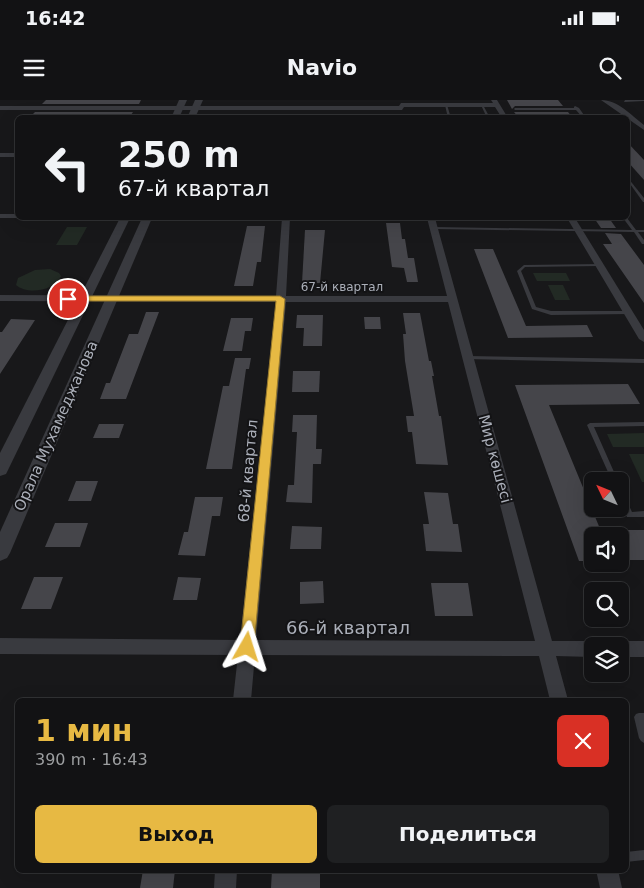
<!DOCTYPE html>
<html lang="ru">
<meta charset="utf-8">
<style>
body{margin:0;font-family:"DejaVu Sans",sans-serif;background:#1f2022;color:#f1f3f6;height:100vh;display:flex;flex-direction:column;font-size:19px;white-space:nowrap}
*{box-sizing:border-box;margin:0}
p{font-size:16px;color:#9c9ea0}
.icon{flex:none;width:28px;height:28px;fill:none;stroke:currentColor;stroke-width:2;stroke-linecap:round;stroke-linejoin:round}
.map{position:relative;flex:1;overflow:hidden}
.side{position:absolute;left:15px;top:598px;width:614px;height:175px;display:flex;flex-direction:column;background:#121214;border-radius:8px;box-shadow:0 5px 20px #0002,0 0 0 1px #313234}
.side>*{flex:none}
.banner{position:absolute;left:15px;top:15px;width:615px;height:105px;border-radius:8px;box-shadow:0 5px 20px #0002,0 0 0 1px #313234;background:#121214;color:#f1f3f6;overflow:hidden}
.needle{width:32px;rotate:313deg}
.controls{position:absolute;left:584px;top:372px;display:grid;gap:10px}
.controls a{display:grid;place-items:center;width:45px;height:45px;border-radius:8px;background:#121214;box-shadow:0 5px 20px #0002,0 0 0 1px #313234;font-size:25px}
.pin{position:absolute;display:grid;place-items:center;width:42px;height:42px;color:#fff;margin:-21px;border:2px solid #fff;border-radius:50%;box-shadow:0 1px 5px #0007}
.me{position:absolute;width:55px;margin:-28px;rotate:6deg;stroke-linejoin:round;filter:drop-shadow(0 0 4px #0008)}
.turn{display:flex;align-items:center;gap:18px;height:105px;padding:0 20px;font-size:22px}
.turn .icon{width:65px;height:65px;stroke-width:2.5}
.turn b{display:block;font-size:35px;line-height:42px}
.round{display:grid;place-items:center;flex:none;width:52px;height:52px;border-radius:8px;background:#1f2022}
.headline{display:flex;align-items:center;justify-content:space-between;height:85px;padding:0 20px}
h1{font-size:30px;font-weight:700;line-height:38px;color:#e7b943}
.cta{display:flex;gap:10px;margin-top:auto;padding:10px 20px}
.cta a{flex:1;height:58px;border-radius:8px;background:#e7b943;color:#111;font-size:20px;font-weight:700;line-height:58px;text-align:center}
.cta a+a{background:#1f2022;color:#f1f3f6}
.status{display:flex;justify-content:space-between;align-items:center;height:35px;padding:0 25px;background:#121214;direction:ltr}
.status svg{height:14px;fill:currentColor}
header{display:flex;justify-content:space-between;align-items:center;height:65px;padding:0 20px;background:#121214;font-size:22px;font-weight:700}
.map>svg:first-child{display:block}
.green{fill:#222a24}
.building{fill:#45454a}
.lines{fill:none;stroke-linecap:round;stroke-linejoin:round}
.service{fill:#393a3f;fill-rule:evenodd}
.minor{fill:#393a3f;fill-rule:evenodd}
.tertiary{fill:#393a3f;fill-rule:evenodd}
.route{fill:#e7b943;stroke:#96782c}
.labels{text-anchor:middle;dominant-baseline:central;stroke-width:4;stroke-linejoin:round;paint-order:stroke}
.far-street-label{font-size:12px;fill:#abafb9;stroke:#131315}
.street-label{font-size:15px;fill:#abafb9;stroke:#131315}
.near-street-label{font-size:18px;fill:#abafb9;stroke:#131315}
</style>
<div class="status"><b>16:42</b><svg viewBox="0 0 49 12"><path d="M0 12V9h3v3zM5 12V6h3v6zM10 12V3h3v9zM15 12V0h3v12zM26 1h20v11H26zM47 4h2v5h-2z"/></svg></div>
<header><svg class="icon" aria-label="menu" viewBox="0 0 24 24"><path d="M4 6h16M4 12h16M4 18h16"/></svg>Navio<svg class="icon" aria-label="search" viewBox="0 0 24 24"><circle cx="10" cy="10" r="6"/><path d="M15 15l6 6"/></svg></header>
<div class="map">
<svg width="644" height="788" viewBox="0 0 644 788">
<rect width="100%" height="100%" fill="#18181a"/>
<g class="green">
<polygon points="67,127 87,127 77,145 56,145"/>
<path d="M 50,169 L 59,173 L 61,176 C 55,191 27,195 16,185 L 18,178 L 35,170 Z"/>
<polygon points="533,173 566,173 570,181 537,181"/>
<polygon points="548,185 563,185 570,200 555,200"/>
<polygon points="644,333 644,347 613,347 607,334"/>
<polygon points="629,354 644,354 644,382 642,382"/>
</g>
<g class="building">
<polygon points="46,0 141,0 139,4 42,4"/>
<polygon points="507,0 558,0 563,6 515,6 512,9"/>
<polygon points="35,12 133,12 129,18 30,17"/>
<polygon points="514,12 568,12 572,17 518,17"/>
<polygon points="628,43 644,60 644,80 628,62"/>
<polygon points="594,118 609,118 616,128 601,128"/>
<polygon points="386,123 400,123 402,139 405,139 408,158 414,158 418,182 407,182 404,168 392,167"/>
<polygon points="247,126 265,126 261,162 257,162 253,186 234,186"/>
<polygon points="305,130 325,130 320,183 302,183"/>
<polygon points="605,133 621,134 644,165 644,203 603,144 612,144"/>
<polygon points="474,149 493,149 526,226 587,225 593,237 508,238"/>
<polygon points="146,212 159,212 126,299 100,299 106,283 110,283 129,234 138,234"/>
<polygon points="403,213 420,213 429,261 431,261 434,276 432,276 439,316 441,316 448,365 416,364 412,332 408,332 406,316 414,316 405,261 403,234 406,234"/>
<polygon points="297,215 323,215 322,246 303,246 304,228 296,228"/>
<polygon points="364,217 380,217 381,229 365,229"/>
<polygon points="231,218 253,218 251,231 245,231 242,251 223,251"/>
<polygon points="11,219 35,220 0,274 0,232 2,232"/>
<polygon points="235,258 251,258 249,269 246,269 232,369 206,369 223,286 229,286"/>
<polygon points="293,271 320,271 319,292 292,292"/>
<polygon points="628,284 640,304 549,305 603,436 592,436 592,461 579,461 515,285"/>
<polygon points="293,315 317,315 316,349 322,349 321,364 313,364 312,403 286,402 288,385 294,385 297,332 292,332"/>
<polygon points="99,324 124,324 119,338 93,338"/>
<polygon points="76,381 98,381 91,401 68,401"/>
<polygon points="424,392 448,393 453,424 458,424 462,452 426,451 423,424 429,424"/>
<polygon points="195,397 223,397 220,416 212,416 205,456 178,455 184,432 188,432"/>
<polygon points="55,423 88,423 80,447 45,447"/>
<polygon points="292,426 322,427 321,449 290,449"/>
<rect x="620" y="430" width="24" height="30"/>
<polygon points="34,477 63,477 51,509 21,509"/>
<polygon points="178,477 201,478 197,500 173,500"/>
<polygon points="323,481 324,503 300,504 300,482"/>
<polygon points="431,483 468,483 473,516 435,516"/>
<polygon points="143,770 175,770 173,788 140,788"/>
<polygon points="272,770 320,770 320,788 271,788"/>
</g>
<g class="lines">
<g class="service">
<polygon points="625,0 644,0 644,1 624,2"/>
<polygon points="446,4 447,5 451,18 448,18 445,5"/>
<polygon points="482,4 483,5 490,18 487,18 481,5"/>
<polygon points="575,6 579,8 586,18 583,18 576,10 515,10 514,9 515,8 574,8 574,7"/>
<polygon points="628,78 644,98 644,102 643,102 628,81"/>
<polygon points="623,118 627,118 636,130 644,130 644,132 638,132 644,140 644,144 642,144 634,132 434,129 432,128 434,127 632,130"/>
<polygon points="601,164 601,166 599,166 525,167 521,171 536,207 551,211 627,211 629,212 629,214 551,215 532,209 517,171 524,165"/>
<polygon points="468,256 644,259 644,263 466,259 466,257"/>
<polygon points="644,322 644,326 594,327 618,381 612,381 587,325 590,323"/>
<polygon points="620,390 623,393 632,412 644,411 644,417 627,417 620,401"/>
<polygon points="639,613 644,613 644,643 641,641 639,638 634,617 636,614"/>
<polygon points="644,750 644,760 626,762 626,752"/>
</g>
<g class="minor">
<polygon points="491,0 497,0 508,18 502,18 495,7 404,7 402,10 0,10 0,6 399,6 401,3 493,3"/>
<path d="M 601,0 C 618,0 631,15 644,25 L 644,30 Z"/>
<rect x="0" y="53" width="18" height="4"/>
<polygon points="0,114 18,114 18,118 21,118 0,118"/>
<path d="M 282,118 L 290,118 L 286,196 L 447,196 L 427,118 L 435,118 L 552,541 L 592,541 L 599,546 L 592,546 L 592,557 L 556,556 L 568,600 L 550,600 L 539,556 L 255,555 L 251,600 L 233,600 L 238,555 L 0,554 L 0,538 L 240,540 L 276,202 L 0,201 L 0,195 L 276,196 ZM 286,202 L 448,202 L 535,541 L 256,540 Z"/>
<polygon points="567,118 575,118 644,230 644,242 639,239"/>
<polygon points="620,541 644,541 644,557 620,557 620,546 613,546"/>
<polygon points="215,770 237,770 236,788 214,788"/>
<polygon points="596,770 618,770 622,788 600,788"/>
</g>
<g class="tertiary">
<polygon points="179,0 187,0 179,18 171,18"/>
<polygon points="195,0 203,0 195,18 187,18"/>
<polygon points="120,118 130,118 8,370 6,374 0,376 0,353"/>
<polygon points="142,118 152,118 10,453 7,458 0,461 0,432"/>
</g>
</g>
<polygon class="route" points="280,196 285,199 254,547 252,551 247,553 242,551 240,547 276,201 68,201 64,199 68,196"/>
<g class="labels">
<g class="far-street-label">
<text x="342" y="187">67-й квартал</text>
</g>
<g class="street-label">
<text transform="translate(56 326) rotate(-66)">Орала Мухамеджанова</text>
<text transform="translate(495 359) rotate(75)">Мир көшесі</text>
<text transform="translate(248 371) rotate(-85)">68-й квартал</text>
</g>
<g class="near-street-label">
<text x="348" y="527">66-й квартал</text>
</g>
</g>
</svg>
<div class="controls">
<a><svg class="needle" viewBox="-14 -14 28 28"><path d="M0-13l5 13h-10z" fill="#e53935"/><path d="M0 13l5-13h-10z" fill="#9c9ea0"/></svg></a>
<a><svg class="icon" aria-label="sound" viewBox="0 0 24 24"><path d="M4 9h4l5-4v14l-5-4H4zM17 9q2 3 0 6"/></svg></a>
<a><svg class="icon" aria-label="search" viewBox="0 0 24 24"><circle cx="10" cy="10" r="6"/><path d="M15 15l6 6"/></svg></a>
<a><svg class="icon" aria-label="layers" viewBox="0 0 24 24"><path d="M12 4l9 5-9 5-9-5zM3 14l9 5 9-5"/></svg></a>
</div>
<div class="pin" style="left:68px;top:199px;background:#d93025"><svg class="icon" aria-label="arrive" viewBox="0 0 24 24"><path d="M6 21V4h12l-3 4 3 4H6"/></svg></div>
<svg class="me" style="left:247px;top:547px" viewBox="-20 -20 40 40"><path d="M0-17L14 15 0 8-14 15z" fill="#e7b943" stroke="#fff" stroke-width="4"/></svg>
<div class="banner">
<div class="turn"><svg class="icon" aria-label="left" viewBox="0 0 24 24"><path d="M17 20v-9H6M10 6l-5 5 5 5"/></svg><div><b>250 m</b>67-й квартал</div></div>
</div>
<section class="side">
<div class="headline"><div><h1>1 мин</h1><p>390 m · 16:43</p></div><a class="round" style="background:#d93025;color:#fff"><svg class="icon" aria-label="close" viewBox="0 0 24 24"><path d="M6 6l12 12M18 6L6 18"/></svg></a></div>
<div class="cta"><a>Выход</a><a>Поделиться</a></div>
</section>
</div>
